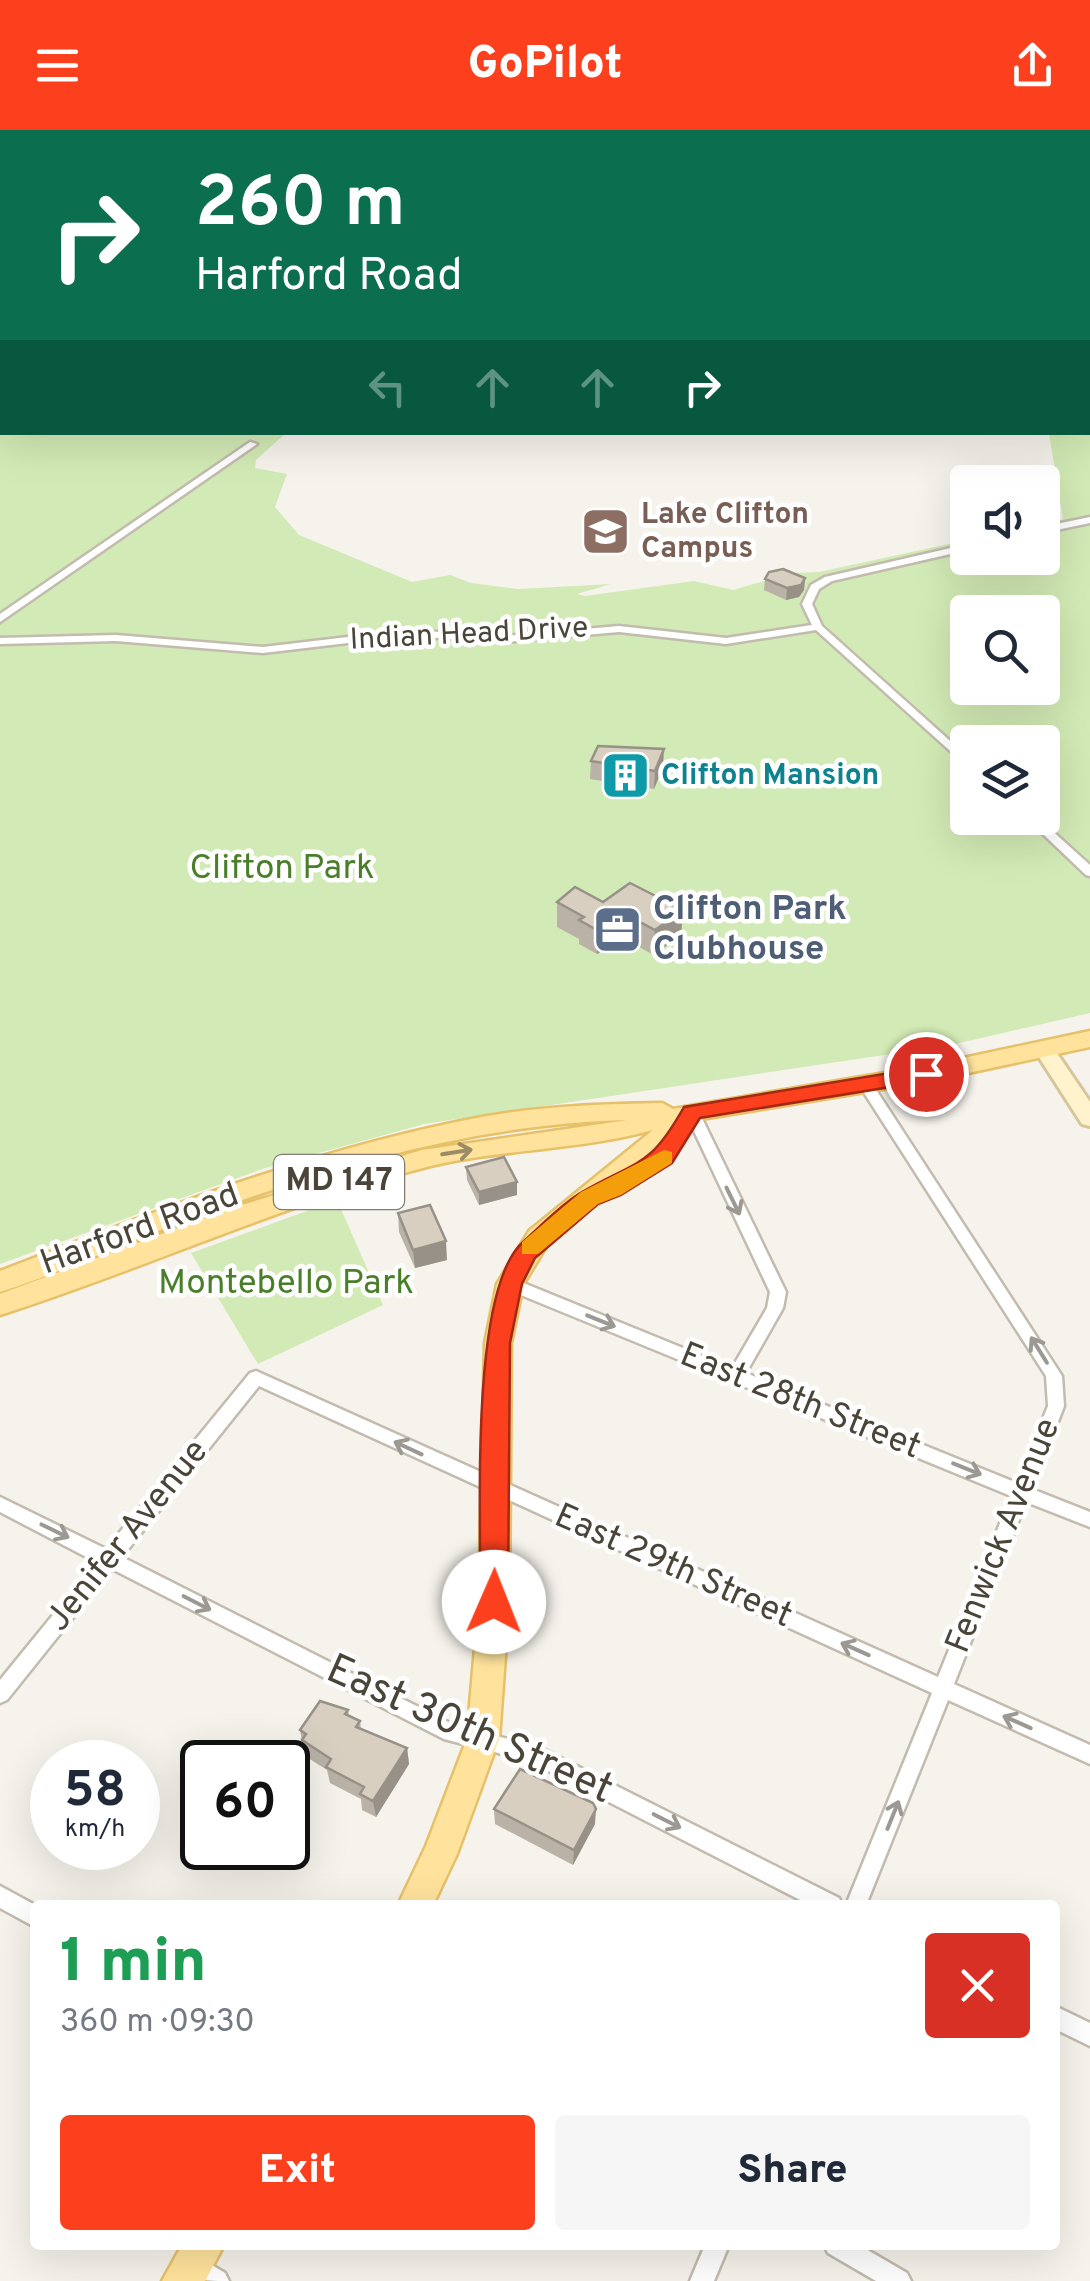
<!DOCTYPE html>
<meta charset="utf-8">
<style>
body{margin:0;font-family:Overpass,sans-serif;background:#f6f6f7;color:#1f2937;height:100vh;display:flex;flex-direction:column;font-size:38px;white-space:nowrap}
*{box-sizing:border-box;margin:0}
p{font-size:32px;color:#747a83}
.icon{flex:none;width:55px;height:55px;fill:none;stroke:currentColor;stroke-width:2;stroke-linecap:round;stroke-linejoin:round}
.map{position:relative;flex:1;overflow:hidden}
.details{position:absolute;left:30px;top:1770px;width:1030px;height:350px;display:flex;flex-direction:column;background:#fff;border-radius:10px;box-shadow:0 10px 40px #0002}
.details>*{flex:none}
.top-card{position:absolute;left:0px;top:0px;width:1090px;height:305px;box-shadow:0 10px 40px #0002;background:#0b6e4f;color:#fff;overflow:hidden}
.buttons{position:absolute;left:950px;top:335px;display:grid;gap:20px}
.buttons a{display:grid;place-items:center;width:110px;height:110px;border-radius:10px;background:#fff;box-shadow:0 10px 40px #0002;font-size:50px}
.speed{position:absolute;left:30px;top:1610px;display:flex;gap:20px;font-size:50px;font-weight:700;text-align:center}
.speed>*{display:grid;place-content:center;width:130px;height:130px;border-radius:50%;background:#fff;box-shadow:0 10px 40px #0002;line-height:1}
.speed small{font-size:25px;font-weight:400}
.speed .limit{border:5px solid #111;border-radius:15px;background:#fff;color:#111}
.pin{position:absolute;display:grid;place-items:center;width:85px;height:85px;color:#fff;margin:-42px;border:5px solid #fff;border-radius:50%;box-shadow:0 2px 10px #0007}
.me{position:absolute;width:110px;margin:-55px;rotate:1deg;stroke-linejoin:round;filter:drop-shadow(0 0 8px #0008)}
.turn{display:flex;align-items:center;gap:35px;height:210px;padding:0 30px;font-size:45px}
.turn .icon{width:130px;height:130px;stroke-width:2.5}
.turn b{display:block;font-size:70px;line-height:85px}
.lanes{display:flex;align-items:center;height:95px;padding:0 30px;background:#0003;justify-content:center;gap:50px;direction:ltr}
.lanes .off{opacity:.35}
.round{display:grid;place-items:center;flex:none;width:105px;height:105px;border-radius:10px;background:#f6f6f7}
.overview{display:flex;align-items:center;justify-content:space-between;height:170px;padding:0 30px}
h1{font-size:60px;font-weight:800;line-height:75px;color:#1e9e55}
.cta{display:flex;gap:20px;margin-top:auto;padding:20px 30px}
.cta a{flex:1;height:115px;border-radius:10px;background:#fc3f1d;color:#fff;font-size:40px;font-weight:800;line-height:115px;text-align:center}
.cta a+a{background:#f6f6f7;color:#1f2937}
header{display:flex;justify-content:space-between;align-items:center;height:130px;padding:0 30px;background:#fc3f1d;color:#fff;font-size:45px;font-weight:800}
.map>svg:first-child{display:block}
.green{fill:#d2eab5;fill-rule:evenodd}
.lines{fill:none;stroke-linecap:round;stroke-linejoin:round}
.street-casing{stroke:#c2bbae;stroke-width:5}
.secondary-casing{stroke:#d6c79b;stroke-width:6}
.primary-casing{stroke:#e6c16a;stroke-width:5}
.street{fill:#fff;fill-rule:evenodd}
.secondary{fill:#fff3cd;fill-rule:evenodd}
.primary{fill:#ffe39c;fill-rule:evenodd}
.rail{stroke:#9a9a9a;stroke-width:2.5;stroke-dasharray:6 6;stroke-linecap:butt}
.wall{fill:#bab2a6}
.shaded-wall{fill:#979187}
.building{fill:#d8cfc1;stroke:#979187;stroke-width:2.5}
.oneway{stroke:#9c8c66}
.oneway2{stroke:#9c9892}
.route{fill:#fc3f1d;stroke:#a42913;stroke-width:2.5}
.slow{fill:#f59e0b}
.labels{text-anchor:middle;dominant-baseline:central;stroke-width:9;stroke-linejoin:round;paint-order:stroke}
.far-education-label{font-size:30px;font-weight:bold;fill:#785e54;stroke:#fff;text-anchor:start}
.far-street-label{font-size:30px;fill:#4b4439;stroke:#fff}
.far-culture-label{font-size:30px;font-weight:bold;fill:#0d838f;stroke:#fff;text-anchor:start}
.shield{fill:#fff;stroke:#817c74;stroke-width:2.5}
.shield-label{font-size:32px;font-weight:bold;fill:#4b4439}
.park-label{font-size:35px;fill:#4a7f2a;stroke:#fff}
.service-label{font-size:35px;font-weight:bold;fill:#4e5e75;stroke:#fff;text-anchor:start}
.street-label{font-size:35px;fill:#4b4439;stroke:#fff}
.near-street-label{font-size:42px;fill:#4b4439;stroke:#fff}
</style>
<header><svg class="icon" aria-label="menu" viewBox="0 0 24 24"><path d="M4 6h16M4 12h16M4 18h16"/></svg>GoPilot<svg class="icon" aria-label="share" viewBox="0 0 24 24"><path d="M12 15V3M7 8l5-5 5 5M5 13v7h14v-7"/></svg></header>
<div class="map">
<svg width="1090" height="2151" viewBox="0 0 1090 2151">
<rect width="100%" height="100%" fill="#f6f3ec"/>
<g class="green">
<polygon points="121,0 705,0 136,2"/>
<path d="M 0,227 L 2,302 L 286,303 L 256,330 L 255,338 L 287,344 L 275,377 L 299,405 L 412,452 L 450,445 L 471,453 L 519,459 L 611,454 L 577,464 L 585,466 L 694,451 L 733,460 L 792,443 L 819,442 L 967,410 L 968,428 L 1042,428 L 1043,394 L 1063,389 L 1049,303 L 1088,302 L 1090,268 L 1090,883 L 951,915 L 424,994 L 265,1038 L 0,1134 ZM 968,482 L 1042,482 L 1042,558 L 968,558 ZM 968,612 L 1042,612 L 1042,688 L 968,688 Z"/>
<polygon points="337,1070 383,1175 258,1234 191,1123"/>
</g>
<g class="lines">
<defs>
<g id="street">
<polygon points="0,30 2,31 2,35 0,34"/>
<polygon points="0,60 2,61 2,65 0,65"/>
<polygon points="0,79 2,79 2,83 0,84"/>
<rect x="0" y="92" width="2" height="4"/>
<rect x="0" y="126" width="2" height="5"/>
<polygon points="250,312 257,314 0,492 0,484"/>
<polygon points="1090,387 1090,393 1042,403 1042,397"/>
<polygon points="968,414 968,420 832,451 819,459 812,474 822,496 968,627 968,637 816,500 726,514 619,502 504,512 407,506 263,523 116,511 0,514 0,508 116,505 263,517 407,500 504,506 619,496 726,508 812,495 802,474 811,455 825,447"/>
<polygon points="1026,688 1038,688 1090,735 1090,746 1086,745"/>
<polygon points="866,950 871,952 1062,1246 1064,1276 1032,1359 1090,1382 1090,1397 1026,1372 954,1554 1090,1615 1090,1634 948,1570 866,1775 846,1775 932,1563 259,1256 122,1427 454,1595 539,1617 839,1768 842,1775 810,1775 529,1631 444,1609 112,1439 7,1570 0,1573 0,1550 96,1432 0,1382 0,1367 106,1419 250,1243 256,1241 938,1547 1011,1366 504,1158 502,1154 504,1150 516,1150 732,1238 767,1178 770,1162 685,982 692,977 697,978 786,1162 783,1178 746,1243 1017,1353 1048,1276 1046,1246 861,958 859,955"/>
<polygon points="0,1756 35,1775 35,1797 0,1778"/>
<polygon points="1055,1876 1090,1893 1090,1916 1055,1899"/>
<polygon points="705,2115 729,2115 714,2151 690,2151"/>
<polygon points="824,2115 859,2115 907,2143 911,2151 876,2151 828,2123"/>
<path d="M 192,2123 L 225,2143 L 229,2151 C 210,2151 189,2151 180,2135 L 184,2127 Z"/>
</g>
<g id="secondary">
<polygon points="1090,13 1090,19 1088,20 1088,14"/>
<polygon points="1090,177 1090,185 1088,184 1088,178"/>
<polygon points="1045,914 1052,916 1090,972 1090,996 1082,994 1035,921"/>
</g>
<g id="primary">
<polygon points="1090,85 1090,93 1088,92 1088,86"/>
<rect x="0" y="151" width="2" height="8"/>
<path d="M 1090,901 L 1090,917 L 926,952 L 695,990 L 547,1115 L 523,1155 L 511,1213 L 509,1472 L 499,1609 L 457,1724 L 433,1775 L 398,1775 L 426,1716 L 467,1609 L 479,1472 L 485,1213 L 497,1154 L 529,1101 L 653,1000 C 576,1021 494,1019 419,1039 C 276,1077 141,1140 0,1185 L 0,1164 L 229,1079 L 422,1020 L 628,990 C 469,994 319,1040 171,1096 C 114,1117 58,1144 0,1162 L 0,1141 C 159,1080 318,1017 487,986 C 545,976 603,974 662,973 L 673,979 L 926,936 Z"/>
<polygon points="182,2115 224,2115 205,2151 162,2151"/>
</g>
</defs>
<use href="#street" class="street-casing"/>
<use href="#secondary" class="secondary-casing"/>
<use href="#primary" class="primary-casing"/>
<use href="#street" class="street"/>
<use href="#secondary" class="secondary"/>
<use href="#primary" class="primary"/>
<polyline class="rail" points="25,0 39,2"/>
</g>
<g class="wall">
<polygon points="805,448 804,460 799,467 786,470 764,460 765,449"/>
<polygon points="591,631 663,637 654,659 590,649"/>
<polygon points="557,772 603,772 683,780 681,805 654,825 622,808 597,824 579,814 579,809 557,797"/>
<polygon points="466,1037 517,1052 517,1065 479,1075 467,1050"/>
<polygon points="398,1083 447,1130 415,1138 399,1102"/>
<polygon points="348,1580 349,1585 360,1591 361,1599 407,1618 409,1634 376,1687 362,1680 361,1669 330,1653 327,1640 305,1626 300,1600"/>
<polygon points="494,1679 595,1694 573,1735 495,1694"/>
</g>
<g class="shaded-wall">
<polygon points="805,448 804,460 799,467 786,470 787,458"/>
<polygon points="664,619 663,637 654,659 655,641"/>
<polygon points="683,780 681,805 654,825 655,800"/>
<polygon points="623,783 622,808 597,824 597,800"/>
<polygon points="517,1052 517,1065 479,1075 479,1062"/>
<polygon points="446,1111 447,1130 415,1138 413,1120"/>
<polygon points="407,1618 409,1634 376,1687 373,1671"/>
<polygon points="596,1679 595,1694 573,1735 574,1720"/>
</g>
<g class="building">
<polygon points="783,439 805,448 801,455 787,458 765,449 769,442"/>
<polygon points="598,616 664,619 655,641 591,631"/>
<polygon points="630,753 683,780 655,800 623,783 597,800 579,790 584,787 557,772 575,757 603,772"/>
<polygon points="504,1027 517,1052 479,1062 466,1037"/>
<polygon points="430,1075 446,1111 413,1120 398,1083"/>
<polygon points="320,1571 348,1580 345,1584 360,1591 356,1597 407,1618 373,1671 360,1664 364,1657 326,1637 331,1629 302,1610 306,1604 300,1600"/>
<polygon points="520,1639 593,1673 596,1679 574,1720 494,1679"/>
</g>
<defs><path id="oneway-shaft" d="M-6 0H5M1.5-3L5.5 0L1.5 3" fill="none" stroke-width="1.6" stroke-linecap="round" stroke-linejoin="round" transform="scale(2.5)"/></defs>
<use class="oneway" href="#oneway-shaft" transform="translate(457 1022) rotate(-9)"/>
<g class="oneway2">
<use href="#oneway-shaft" transform="translate(733 1071) rotate(64)"/>
<use href="#oneway-shaft" transform="translate(601 1191) rotate(22)"/>
<use href="#oneway-shaft" transform="translate(1039 1220) rotate(-122)"/>
<use href="#oneway-shaft" transform="translate(408 1318) rotate(-155)"/>
<use href="#oneway-shaft" transform="translate(967 1339) rotate(22)"/>
<use href="#oneway-shaft" transform="translate(55 1401) rotate(26)"/>
<use href="#oneway-shaft" transform="translate(197 1473) rotate(27)"/>
<use href="#oneway-shaft" transform="translate(855 1519) rotate(-156)"/>
<use href="#oneway-shaft" transform="translate(1017 1592) rotate(-156)"/>
<use href="#oneway-shaft" transform="translate(893 1685) rotate(-68)"/>
<use href="#oneway-shaft" transform="translate(667 1691) rotate(27)"/>
</g>
<path class="route" d="M 926,937 L 936,944 L 933,950 L 700,988 L 672,1033 L 621,1065 L 598,1074 L 535,1128 L 522,1154 L 510,1213 L 508,1472 L 504,1481 L 494,1485 L 484,1481 L 480,1472 C 482,1396 468,1161 523,1112 C 541,1096 561,1074 582,1062 C 639,1029 649,1039 684,977 Z"/>
<polygon class="slow" points="664,1020 672,1022 672,1033 621,1065 598,1074 538,1124 522,1124 522,1112 581,1062"/>
<defs>
<symbol id="school-square" viewBox="-11 -11 22 22"><rect x="-9" y="-9" width="18" height="18" rx="4" fill="#8d6e63" stroke="#fff"/><path d="M0-5L7-2L0 1L-7-2ZM-4 1L0 2.5L4 1V4Q0 6-4 4Z" fill="#fff"/></symbol>
<symbol id="building-square" viewBox="-11 -11 22 22"><rect x="-9" y="-9" width="18" height="18" rx="4" fill="#0f9aa8" stroke="#fff"/><path d="M-4-6H4V6H1V3H-1V6H-4ZM-2.5-4.3h1.7v1.8h-1.7ZM.8-4.3h1.7v1.8H.8ZM-2.5-1h1.7V.8h-1.7ZM.8-1h1.7V.8H.8Z" fill="#fff"/></symbol>
<symbol id="office-square" viewBox="-11 -11 22 22"><rect x="-9" y="-9" width="18" height="18" rx="4" fill="#5c6f8a" stroke="#fff"/><path d="M-6-3h4V-5.5h4V-3h4V5H-6ZM-1-4.5V-3h2v-1.5ZM-6 0V1H6V0Z" fill="#fff"/></symbol>
</defs>
<g fill-rule="evenodd">
<use href="#school-square" x="578" y="374" width="55" height="55"/>
<use href="#building-square" x="598" y="618" width="55" height="55"/>
<use href="#office-square" x="590" y="772" width="55" height="55"/>
</g>
<g class="labels">
<g class="far-education-label">
<text x="641" y="385">Lake Clifton<tspan x="641" dy="34">Campus</tspan></text>
</g>
<g class="far-street-label">
<text transform="translate(469 505) rotate(-3)">Indian Head Drive</text>
</g>
<g class="far-culture-label">
<text x="661" y="646">Clifton Mansion</text>
</g>
<rect class="shield" x="274" y="1025" width="130" height="54" rx="8"/>
<g class="shield-label">
<text x="339" y="1052">MD 147</text>
</g>
<g class="park-label">
<text x="282" y="739">Clifton Park</text>
<text x="286" y="1154">Montebello Park</text>
</g>
<g class="service-label">
<text x="653" y="780">Clifton Park<tspan x="653" dy="40">Clubhouse</tspan></text>
</g>
<g class="street-label">
<text transform="translate(140 1100) rotate(-20)">Harford Road</text>
<text transform="translate(800 1272) rotate(22)">East 28th Street</text>
<text transform="translate(128 1406) rotate(-51)">Jenifer Avenue</text>
<text transform="translate(1004 1406) rotate(-68)">Fenwick Avenue</text>
<text transform="translate(673 1437) rotate(24)">East 29th Street</text>
</g>
<g class="near-street-label">
<text transform="translate(469 1601) rotate(24)">East 30th Street</text>
</g>
</g>
</svg>
<div class="buttons">
<a><svg class="icon" aria-label="sound" viewBox="0 0 24 24"><path d="M4 9h4l5-4v14l-5-4H4zM17 9q2 3 0 6"/></svg></a>
<a><svg class="icon" aria-label="search" viewBox="0 0 24 24"><circle cx="10" cy="10" r="6"/><path d="M15 15l6 6"/></svg></a>
<a><svg class="icon" aria-label="layers" viewBox="0 0 24 24"><path d="M12 4l9 5-9 5-9-5zM3 14l9 5 9-5"/></svg></a>
</div>
<div class="speed"><div>58<small>km/h</small></div><div class="limit">60</div></div>
<div class="pin" style="left:926px;top:944px;background:#d93025"><svg class="icon" aria-label="arrive" viewBox="0 0 24 24"><path d="M6 21V4h12l-3 4 3 4H6"/></svg></div>
<svg class="me" style="left:494px;top:1472px" viewBox="-20 -20 40 40"><circle r="19" fill="#fff"/><path d="M0-13L10 11 0 6-10 11z" fill="#fc3f1d"/></svg>
<div class="top-card">
<div class="turn"><svg class="icon" aria-label="right" viewBox="0 0 24 24"><path d="M7 20v-9h11M14 6l5 5-5 5"/></svg><div><b>260 m</b>Harford Road</div></div>
<div class="lanes"><svg class="icon off" aria-label="left" viewBox="0 0 24 24"><path d="M17 20v-9H6M10 6l-5 5 5 5"/></svg><svg class="icon off" aria-label="ahead" viewBox="0 0 24 24"><path d="M12 20V5M6 11l6-6 6 6"/></svg><svg class="icon off" aria-label="ahead" viewBox="0 0 24 24"><path d="M12 20V5M6 11l6-6 6 6"/></svg><svg class="icon" aria-label="right" viewBox="0 0 24 24"><path d="M7 20v-9h11M14 6l5 5-5 5"/></svg></div>
</div>
<section class="details">
<div class="overview"><div><h1>1 min</h1><p>360 m · 09:30</p></div><a class="round" style="background:#d93025;color:#fff"><svg class="icon" aria-label="close" viewBox="0 0 24 24"><path d="M6 6l12 12M18 6L6 18"/></svg></a></div>
<div class="cta"><a>Exit</a><a>Share</a></div>
</section>
</div>
